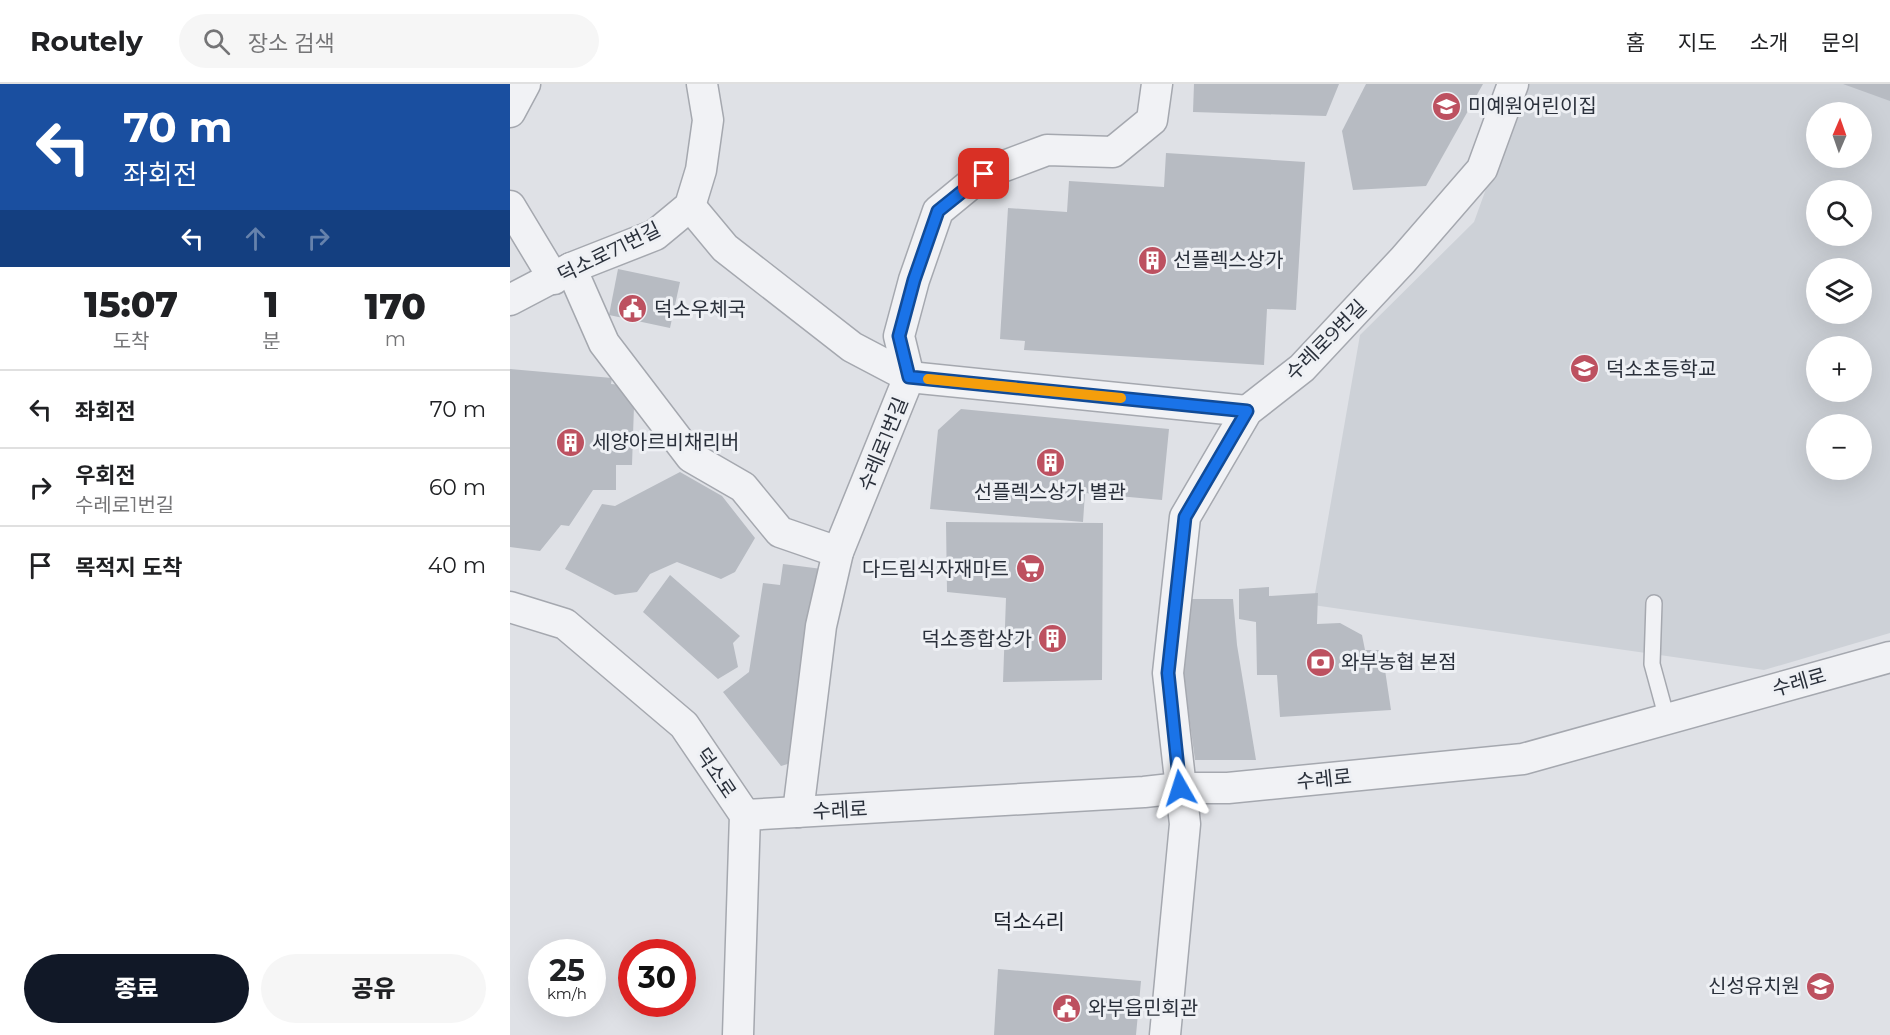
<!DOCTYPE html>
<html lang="ko">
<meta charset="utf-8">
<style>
body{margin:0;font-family:Montserrat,"Noto Sans KR",sans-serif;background:#f6f6f6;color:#202124;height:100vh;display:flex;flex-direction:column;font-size:22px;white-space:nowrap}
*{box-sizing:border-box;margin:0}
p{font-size:20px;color:#757577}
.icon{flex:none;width:33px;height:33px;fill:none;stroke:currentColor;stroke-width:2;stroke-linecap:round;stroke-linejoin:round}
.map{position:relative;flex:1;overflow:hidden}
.drawer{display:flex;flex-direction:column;background:#fff;width:510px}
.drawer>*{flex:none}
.hud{background:#1a4fa0;color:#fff;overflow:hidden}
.needle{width:39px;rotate:2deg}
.fabs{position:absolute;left:1296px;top:18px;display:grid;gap:12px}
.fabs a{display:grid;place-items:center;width:66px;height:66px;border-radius:50%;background:#fff;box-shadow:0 6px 24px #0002;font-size:30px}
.speed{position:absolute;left:18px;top:855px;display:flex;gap:12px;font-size:30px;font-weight:700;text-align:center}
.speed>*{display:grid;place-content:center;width:78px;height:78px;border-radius:50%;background:#fff;box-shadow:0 6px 24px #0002;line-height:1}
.speed small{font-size:15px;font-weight:400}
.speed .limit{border:9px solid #d22;background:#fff;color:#111}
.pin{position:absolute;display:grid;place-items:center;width:51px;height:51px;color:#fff;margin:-26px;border-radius:12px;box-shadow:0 3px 9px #0006}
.me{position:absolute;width:66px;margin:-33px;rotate:354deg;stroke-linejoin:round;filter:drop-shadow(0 0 4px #0008)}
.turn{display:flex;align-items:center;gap:21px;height:126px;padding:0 24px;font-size:27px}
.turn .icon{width:78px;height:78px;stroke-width:2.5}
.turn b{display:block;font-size:42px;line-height:51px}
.lanes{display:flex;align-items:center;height:57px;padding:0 24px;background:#0003;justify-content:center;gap:30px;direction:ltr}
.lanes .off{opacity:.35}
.eta{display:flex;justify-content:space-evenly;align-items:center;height:102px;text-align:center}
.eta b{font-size:36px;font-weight:800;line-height:42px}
.primary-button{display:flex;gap:12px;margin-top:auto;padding:12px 24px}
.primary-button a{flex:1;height:69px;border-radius:36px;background:#111827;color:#fff;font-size:24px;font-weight:800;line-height:69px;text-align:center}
.primary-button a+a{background:#f6f6f6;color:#202124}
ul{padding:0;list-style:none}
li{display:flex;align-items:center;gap:18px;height:78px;padding:0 24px;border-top:2px solid #e0e0e0}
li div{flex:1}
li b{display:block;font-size:22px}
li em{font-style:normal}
header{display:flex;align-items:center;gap:36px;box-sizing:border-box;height:84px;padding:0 30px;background:#fff;border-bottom:2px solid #e0e0e0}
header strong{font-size:28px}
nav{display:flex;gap:33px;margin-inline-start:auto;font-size:21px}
.search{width:420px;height:54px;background:#f6f6f6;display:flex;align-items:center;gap:15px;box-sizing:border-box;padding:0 21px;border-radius:33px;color:#757577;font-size:22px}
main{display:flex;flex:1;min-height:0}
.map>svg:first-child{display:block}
.built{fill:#cdd1d7;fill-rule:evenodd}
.building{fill:#b7bbc2}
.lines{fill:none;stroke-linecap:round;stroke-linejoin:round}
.lane-casing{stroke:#a5a8af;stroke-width:18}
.street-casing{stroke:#a5a8af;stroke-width:33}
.lane{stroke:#f1f2f5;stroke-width:15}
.street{stroke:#f1f2f5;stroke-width:30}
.route-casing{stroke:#114b97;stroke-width:15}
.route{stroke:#1a73e8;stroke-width:10}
.slow{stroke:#f59e0b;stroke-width:10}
.labels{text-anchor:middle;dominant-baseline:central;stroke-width:6;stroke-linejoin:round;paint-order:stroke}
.poi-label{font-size:20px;fill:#2a303b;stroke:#eef0f4;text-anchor:start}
.street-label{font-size:20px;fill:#2a303b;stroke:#eef0f4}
.neighbourhood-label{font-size:21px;fill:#1c212c;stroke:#eef0f4}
</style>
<header>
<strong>Routely</strong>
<div class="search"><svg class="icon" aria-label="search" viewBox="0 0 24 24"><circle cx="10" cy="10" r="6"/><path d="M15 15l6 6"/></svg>장소 검색</div>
<nav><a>홈</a><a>지도</a><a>소개</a><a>문의</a></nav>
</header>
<main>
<section class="drawer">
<div class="hud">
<div class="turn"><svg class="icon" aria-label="left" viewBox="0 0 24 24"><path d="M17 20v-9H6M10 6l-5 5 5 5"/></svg><div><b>70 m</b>좌회전</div></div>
<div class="lanes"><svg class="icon" aria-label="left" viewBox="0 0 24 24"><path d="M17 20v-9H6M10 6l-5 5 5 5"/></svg><svg class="icon off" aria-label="ahead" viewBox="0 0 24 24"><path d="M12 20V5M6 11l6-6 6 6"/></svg><svg class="icon off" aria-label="right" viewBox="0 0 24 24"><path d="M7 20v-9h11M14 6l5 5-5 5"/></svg></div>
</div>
<div class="eta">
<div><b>15:07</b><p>도착</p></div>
<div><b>1</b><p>분</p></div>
<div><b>170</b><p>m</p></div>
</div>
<ul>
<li><svg class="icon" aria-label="left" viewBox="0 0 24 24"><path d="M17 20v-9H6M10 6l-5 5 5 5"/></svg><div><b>좌회전</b></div><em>70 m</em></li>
<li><svg class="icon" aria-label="right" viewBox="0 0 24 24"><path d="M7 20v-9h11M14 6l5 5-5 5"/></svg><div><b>우회전</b><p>수레로1번길</p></div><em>60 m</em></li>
<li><svg class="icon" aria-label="arrive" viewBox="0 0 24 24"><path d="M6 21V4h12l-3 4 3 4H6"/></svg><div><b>목적지 도착</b></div><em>40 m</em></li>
</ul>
<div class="primary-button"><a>종료</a><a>공유</a></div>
</section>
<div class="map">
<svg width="1380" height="951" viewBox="0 0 1380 951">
<rect width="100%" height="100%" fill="#dfe1e6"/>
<path class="built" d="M 1014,0 L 1380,0 L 1380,549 L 1254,586 L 803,521 L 850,251 L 964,138 ZM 1306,28 L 1352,28 L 1352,74 L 1306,74 ZM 1306,106 L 1352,106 L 1352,152 L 1306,152 ZM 1306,184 L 1352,184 L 1352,230 L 1306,230 ZM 1306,262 L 1352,262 L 1352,308 L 1306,308 ZM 1306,340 L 1352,340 L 1352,386 L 1306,386 Z"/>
<g class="building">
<polygon points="684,0 829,0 816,32 683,28"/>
<polygon points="856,0 973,0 916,102 843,106 832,47"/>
<polygon points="1333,0 1380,0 1380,17"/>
<polygon points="656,69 795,78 786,226 757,225 754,281 514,266 515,257 490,255 498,124 557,128 559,97 654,103"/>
<polygon points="108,185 170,198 160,244 99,231"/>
<polygon points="0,285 102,294 101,300 111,301 124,322 122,381 106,381 106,406 83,406 59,442 51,441 30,467 0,463"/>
<polygon points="451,325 659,345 652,416 575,409 573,438 420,425 428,346"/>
<polygon points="170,388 212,412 245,454 225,488 211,495 167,478 140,490 127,508 105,511 55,485 92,420 105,422"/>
<polygon points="436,438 593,439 592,596 493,598 496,514 437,508"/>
<polygon points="273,480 312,485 281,679 271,682 213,608 239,588 253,499 270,501"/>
<polygon points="160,491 230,552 223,559 228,583 208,595 133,528"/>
<polygon points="759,503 759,512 808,509 807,540 830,539 852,551 855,566 872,566 881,626 770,633 767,591 747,591 746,538 729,535 729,505"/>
<polygon points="675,515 723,515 727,561 746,676 685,676 672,580"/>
<polygon points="488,885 631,897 626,951 484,951"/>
</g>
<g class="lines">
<defs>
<polyline id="lane" points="1144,519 1142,580 1157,635"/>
<g id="street">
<polyline points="0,28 15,0"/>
<polyline points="0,122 44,195"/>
<polyline points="180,122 215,164 342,263 399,293 737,327"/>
<polyline points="61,184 94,259 181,373 233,403 270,448 328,468"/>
<polyline points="0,216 61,184 145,151 180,122 191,86 198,36 192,0"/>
<polyline points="0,523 55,540 174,641 235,731 228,951"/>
<polyline points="288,728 311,542 328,468 399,293 389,252 404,196 428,127 473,90 537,66 603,68 642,36 647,0"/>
<polyline points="235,731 634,708 670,704 718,704 1013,675 1380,573"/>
<polyline points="655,951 675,740 658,589 675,433 737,327 792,284 893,176 972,85 1003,0"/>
</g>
</defs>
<use href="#lane" class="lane-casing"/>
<use href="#street" class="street-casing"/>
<use href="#lane" class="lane"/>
<use href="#street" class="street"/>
</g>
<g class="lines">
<defs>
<polyline id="route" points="474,90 428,127 404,196 389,252 399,293 737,327 675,433 658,589 670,704"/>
</defs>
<use href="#route" class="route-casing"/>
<use href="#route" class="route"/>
<polyline class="slow" points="418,295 611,314"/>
</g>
<defs>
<symbol id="school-disc" viewBox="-11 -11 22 22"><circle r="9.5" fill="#bd5160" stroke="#eef0f4"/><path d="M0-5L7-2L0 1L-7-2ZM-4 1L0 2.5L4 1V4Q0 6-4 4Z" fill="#fff"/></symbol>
<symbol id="building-disc" viewBox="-11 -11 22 22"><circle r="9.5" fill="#bd5160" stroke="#eef0f4"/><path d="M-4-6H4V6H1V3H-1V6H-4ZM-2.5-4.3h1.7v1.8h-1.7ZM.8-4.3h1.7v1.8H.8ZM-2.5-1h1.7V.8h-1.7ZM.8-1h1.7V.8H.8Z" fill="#fff"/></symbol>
<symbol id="civic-disc" viewBox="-11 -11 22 22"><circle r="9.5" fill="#bd5160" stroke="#eef0f4"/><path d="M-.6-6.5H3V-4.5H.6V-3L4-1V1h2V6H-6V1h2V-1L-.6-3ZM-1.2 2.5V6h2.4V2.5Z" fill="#fff"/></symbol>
<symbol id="supermarket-disc" viewBox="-11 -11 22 22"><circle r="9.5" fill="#bd5160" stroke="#eef0f4"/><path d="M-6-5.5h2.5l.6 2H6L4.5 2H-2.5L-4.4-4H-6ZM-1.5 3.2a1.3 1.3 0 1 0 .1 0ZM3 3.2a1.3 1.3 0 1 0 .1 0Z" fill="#fff"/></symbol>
<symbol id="bank-disc" viewBox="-11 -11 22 22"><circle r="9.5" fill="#bd5160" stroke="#eef0f4"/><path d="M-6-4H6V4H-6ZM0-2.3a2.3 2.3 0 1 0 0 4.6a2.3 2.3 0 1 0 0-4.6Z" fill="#fff"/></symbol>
</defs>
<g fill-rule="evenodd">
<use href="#school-disc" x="920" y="6" width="33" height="33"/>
<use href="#building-disc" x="626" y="160" width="33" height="33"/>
<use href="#civic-disc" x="106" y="208" width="33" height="33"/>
<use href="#school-disc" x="1058" y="268" width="33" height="33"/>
<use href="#building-disc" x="44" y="342" width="33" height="33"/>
<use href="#building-disc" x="524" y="362" width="33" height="33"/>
<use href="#supermarket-disc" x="504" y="468" width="33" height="33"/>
<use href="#building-disc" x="526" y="538" width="33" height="33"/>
<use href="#bank-disc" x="794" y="562" width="33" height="33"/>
<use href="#school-disc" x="1294" y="886" width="33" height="33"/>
<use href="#civic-disc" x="540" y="908" width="33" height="33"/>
</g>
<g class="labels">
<g class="poi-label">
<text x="958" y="22">미예원어린이집</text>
<text x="663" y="176">선플렉스상가</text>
<text x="144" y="225">덕소우체국</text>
<text x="1096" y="285">덕소초등학교</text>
<text x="82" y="358">세양아르비채리버</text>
<text x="540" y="408" text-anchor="middle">선플렉스상가 별관</text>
<text x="499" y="485" text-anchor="end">다드림식자재마트</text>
<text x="522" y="555" text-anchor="end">덕소종합상가</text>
<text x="831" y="578">와부농협 본점</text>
<text x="1290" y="902" text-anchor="end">신성유치원</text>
<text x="578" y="924">와부읍민회관</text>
</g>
<g class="street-label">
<text transform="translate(99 168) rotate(-26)">덕소로71번길</text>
<text transform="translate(816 256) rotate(-45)">수레로9번길</text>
<text transform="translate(373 360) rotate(-68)">수레로1번길</text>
<text transform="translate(1289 598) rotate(-16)">수레로</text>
<text transform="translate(206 689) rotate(56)">덕소로</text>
<text transform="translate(814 695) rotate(-6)">수레로</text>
<text transform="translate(330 726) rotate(-3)">수레로</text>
</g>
<g class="neighbourhood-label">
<text x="519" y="837">덕소4리</text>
</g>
</g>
</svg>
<div class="fabs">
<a><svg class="needle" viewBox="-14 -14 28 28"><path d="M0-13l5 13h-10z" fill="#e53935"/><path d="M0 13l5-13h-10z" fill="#757577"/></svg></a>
<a><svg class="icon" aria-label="search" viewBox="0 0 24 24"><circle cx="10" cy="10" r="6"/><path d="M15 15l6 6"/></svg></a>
<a><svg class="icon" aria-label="layers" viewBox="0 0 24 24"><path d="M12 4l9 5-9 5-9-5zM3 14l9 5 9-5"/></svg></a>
<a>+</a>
<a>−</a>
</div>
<div class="speed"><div>25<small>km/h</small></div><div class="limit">30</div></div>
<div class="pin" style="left:474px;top:90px;background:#d93025"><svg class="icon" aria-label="arrive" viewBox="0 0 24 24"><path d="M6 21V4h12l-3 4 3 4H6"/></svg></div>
<svg class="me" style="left:670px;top:704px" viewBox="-20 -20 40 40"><path d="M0-17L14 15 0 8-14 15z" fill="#1a73e8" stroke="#fff" stroke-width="4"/></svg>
</div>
</main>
